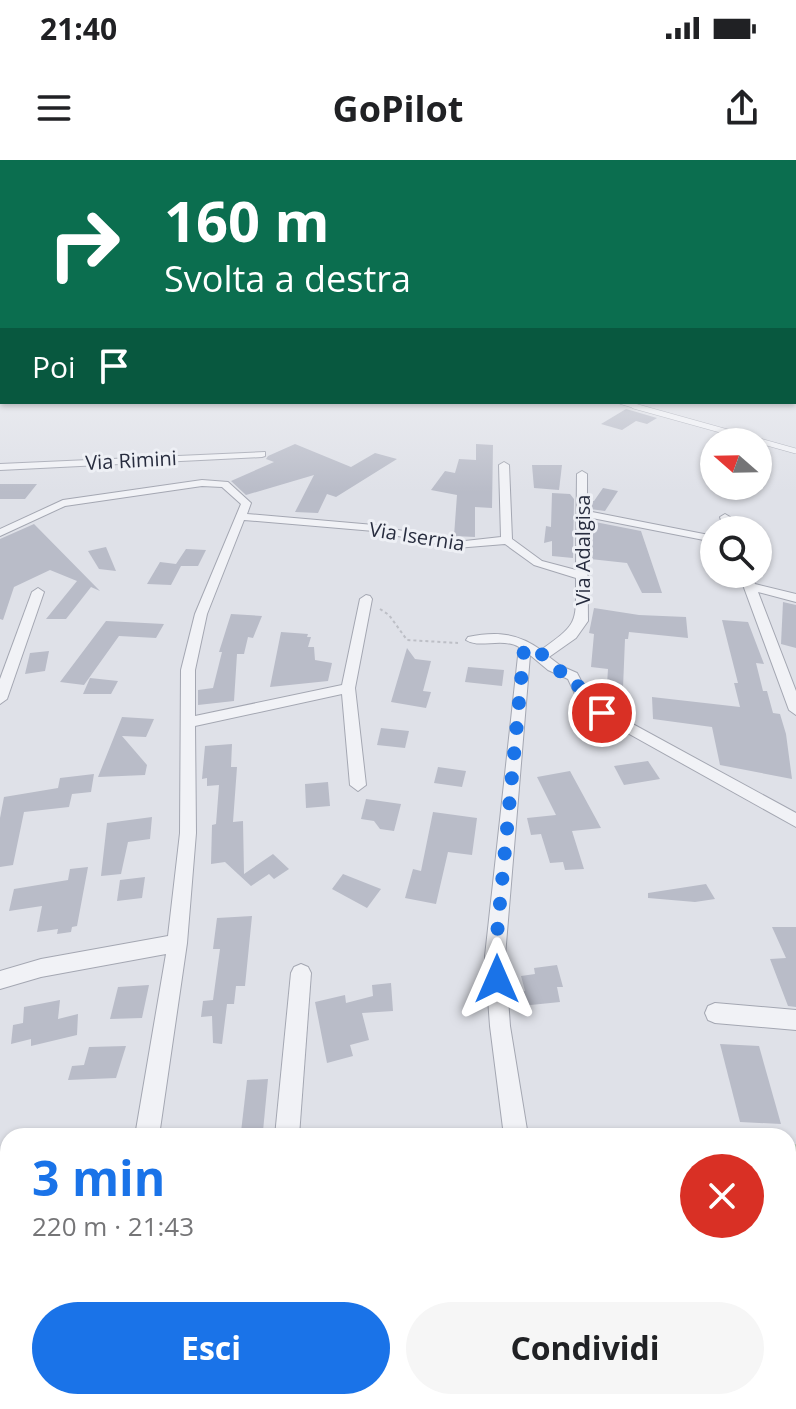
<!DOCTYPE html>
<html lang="it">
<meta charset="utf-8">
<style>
body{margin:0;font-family:"Open Sans",sans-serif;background:#f6f6f6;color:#202124;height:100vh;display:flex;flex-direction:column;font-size:30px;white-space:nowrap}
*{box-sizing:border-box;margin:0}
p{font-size:26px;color:#757577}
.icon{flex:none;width:44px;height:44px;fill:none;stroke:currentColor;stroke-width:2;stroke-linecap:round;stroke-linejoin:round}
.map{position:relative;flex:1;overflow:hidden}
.panel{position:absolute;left:0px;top:968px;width:796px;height:282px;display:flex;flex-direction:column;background:#fff;border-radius:24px 24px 0 0;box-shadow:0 2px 6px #0004}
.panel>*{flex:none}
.guide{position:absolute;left:0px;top:0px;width:796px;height:244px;box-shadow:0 2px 6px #0004;background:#0b6e4f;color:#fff;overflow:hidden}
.needle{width:52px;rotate:290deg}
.buttons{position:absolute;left:700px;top:268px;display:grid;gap:16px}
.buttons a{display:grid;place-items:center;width:72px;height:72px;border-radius:50%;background:#fff;box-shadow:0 2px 6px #0004;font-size:40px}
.pin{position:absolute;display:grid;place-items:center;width:68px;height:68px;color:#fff;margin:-34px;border:4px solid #fff;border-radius:50%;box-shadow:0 2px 8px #0007}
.me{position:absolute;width:88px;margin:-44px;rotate:0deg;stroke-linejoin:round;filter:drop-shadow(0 0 6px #0008)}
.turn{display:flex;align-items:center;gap:28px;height:168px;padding:0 32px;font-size:36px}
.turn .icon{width:104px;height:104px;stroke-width:2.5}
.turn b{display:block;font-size:56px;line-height:68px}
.then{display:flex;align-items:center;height:76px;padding:0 32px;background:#0003;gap:16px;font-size:30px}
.round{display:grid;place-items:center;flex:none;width:84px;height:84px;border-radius:42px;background:#f6f6f6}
.headline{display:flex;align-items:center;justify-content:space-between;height:136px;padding:0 32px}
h1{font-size:48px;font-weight:700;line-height:60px;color:#1a73e8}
.primary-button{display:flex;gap:16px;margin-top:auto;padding:16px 32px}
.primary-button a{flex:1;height:92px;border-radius:48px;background:#1a73e8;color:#fff;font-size:32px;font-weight:700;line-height:92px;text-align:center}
.primary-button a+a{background:#f6f6f6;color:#202124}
.status{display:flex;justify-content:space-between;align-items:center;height:56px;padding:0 40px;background:#fff;direction:ltr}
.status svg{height:22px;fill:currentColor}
header{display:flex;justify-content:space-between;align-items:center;height:104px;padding:0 32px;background:#fff;font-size:36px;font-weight:700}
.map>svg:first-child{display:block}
.green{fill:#c2d2c0}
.building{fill:#b9bcc8}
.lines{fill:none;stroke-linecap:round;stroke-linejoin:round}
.lane-far1-casing{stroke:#a4a7b2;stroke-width:5}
.lane-casing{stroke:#a4a7b2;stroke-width:6}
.street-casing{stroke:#a4a7b2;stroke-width:2}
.path{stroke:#bdbfc6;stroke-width:2;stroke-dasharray:3 3;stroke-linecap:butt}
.lane-far1{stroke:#f1f2f6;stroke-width:4}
.lane{stroke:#f1f2f6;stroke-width:5}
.street{fill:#f1f2f6;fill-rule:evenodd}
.route{stroke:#1a73e8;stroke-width:14;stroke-dasharray:0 25.2}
.labels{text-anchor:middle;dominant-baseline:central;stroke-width:6;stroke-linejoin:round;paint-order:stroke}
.far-street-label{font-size:20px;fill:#282d3f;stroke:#eef0f5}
</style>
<div class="status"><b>21:40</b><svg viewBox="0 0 49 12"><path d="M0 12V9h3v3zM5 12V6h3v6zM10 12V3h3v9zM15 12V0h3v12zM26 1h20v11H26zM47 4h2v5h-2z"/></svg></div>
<header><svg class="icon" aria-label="menu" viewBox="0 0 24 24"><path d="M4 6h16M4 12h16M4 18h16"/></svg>GoPilot<svg class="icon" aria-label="share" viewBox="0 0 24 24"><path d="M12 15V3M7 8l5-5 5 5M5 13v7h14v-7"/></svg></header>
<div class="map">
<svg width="796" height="1249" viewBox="0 0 796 1249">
<rect width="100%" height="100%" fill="#dfe1e8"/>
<polygon class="green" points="796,984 796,1249 569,1249 567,1242 788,1242 788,985"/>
<g class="building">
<polygon points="626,249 633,251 657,258 647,264 636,261 622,270 601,264"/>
<polygon points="295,284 351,307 375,293 397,299 336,337 327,334 318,353 295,352 314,315 246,335 231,321 274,302 266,299 268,296"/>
<polygon points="476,284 493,285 492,348 475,347 475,377 454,376 457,335 431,330 445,311 455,313 459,299 476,300"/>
<polygon points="532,305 562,305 559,330 534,328"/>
<polygon points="0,324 37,324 25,339 0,339"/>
<polygon points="603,328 618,331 605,351 590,349 590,341 594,341"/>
<polygon points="552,333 570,334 574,339 573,398 552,396 552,381 544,383 546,366 551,367"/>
<polygon points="590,361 641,371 662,433 642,433 627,403 590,399"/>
<polygon points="34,364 100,431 91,427 66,459 46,459 77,421 50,410 14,427 3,460 0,459 0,379"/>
<polygon points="106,387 116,411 99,409 88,391"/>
<polygon points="186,389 206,390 198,406 181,406 171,425 147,424 160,402 176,404"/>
<polygon points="783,442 796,445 796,488 781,484"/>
<polygon points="594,448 639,455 686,457 688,478 629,472 628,479 625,479 623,528 607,525 608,509 591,507 594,474 589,473"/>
<polygon points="231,454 262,456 253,478 248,477 244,494 237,494 234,541 198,545 198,530 213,528 222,492 219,492"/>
<polygon points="722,460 748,462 764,504 756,503 763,531 767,531 773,553 780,554 786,574 792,619 720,605 712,567 653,559 652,537 740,547 734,523 738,523"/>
<polygon points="106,461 164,464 156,478 119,476 84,525 60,522"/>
<polygon points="281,472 308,474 307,477 311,477 308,487 314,487 315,500 332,503 328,521 270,527"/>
<polygon points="407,488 415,499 431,501 423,531 431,532 426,548 391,542"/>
<polygon points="49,491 45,511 25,514 30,493"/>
<polygon points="468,507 504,510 502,526 465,522"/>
<polygon points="90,518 118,521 111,534 83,534"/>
<polygon points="122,557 154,559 146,577 122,576 147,605 145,615 98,617"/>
<polygon points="381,568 409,571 405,588 377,585"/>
<polygon points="232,584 231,607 237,607 233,662 243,661 244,714 273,694 289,709 274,719 269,714 251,726 225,702 211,704 212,665 216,664 219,625 207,626 207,618 202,619 205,586"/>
<polygon points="648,601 660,619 624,625 614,606"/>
<polygon points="438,607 466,611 462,627 434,623"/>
<polygon points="570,611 601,668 572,671 584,709 565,710 563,702 550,703 541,674 531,675 527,658 556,655 537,617"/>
<polygon points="94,614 91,632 72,634 69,647 24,652 13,705 0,707 0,658 4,637 58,628 60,618"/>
<polygon points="328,622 330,646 306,648 305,624"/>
<polygon points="366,639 401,644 394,671 380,669 374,661 361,659"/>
<polygon points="433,652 477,658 472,695 448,692 436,744 405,738 413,709 421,711"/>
<polygon points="152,657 150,679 128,682 121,714 101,716 107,663"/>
<polygon points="88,707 77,766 72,767 71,772 57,774 58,769 37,772 42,746 9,751 14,729 68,720 70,709"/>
<polygon points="343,714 381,729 367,748 332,729"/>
<polygon points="145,717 142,738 117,741 120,720"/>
<polygon points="706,724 715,739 695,742 648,738 648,733"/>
<polygon points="252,756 245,826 236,826 234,844 227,844 222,884 213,883 212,856 201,857 203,841 213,840 220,789 213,789 217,758"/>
<polygon points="772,767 796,767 796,847 788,846 770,799 786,798"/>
<polygon points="557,805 563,827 557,827 560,842 521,846 518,832 525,831 521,816 535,814 534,808"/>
<polygon points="391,823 393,851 362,853 369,880 350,885 353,896 327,903 315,842 345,835 346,843 373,836 372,825"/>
<polygon points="149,825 142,858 110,859 118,827"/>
<polygon points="60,840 58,859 78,854 77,875 31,886 31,879 11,884 13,865 23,863 24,847"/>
<polygon points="720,884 759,886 781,964 740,962"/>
<polygon points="126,886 116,918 68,920 72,906 84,905 89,887"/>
<polygon points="268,919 263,971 241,972 247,920"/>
</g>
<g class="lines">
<defs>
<polyline id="lane-far1" points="621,242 641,248"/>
<polyline id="lane" points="634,246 796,291"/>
<g id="street">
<rect x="794" y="179" width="2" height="6"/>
<polygon points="265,292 265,296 262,297 0,310 0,304"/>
<path d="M 504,302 L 509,305 L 512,379 L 542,401 L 576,410 L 577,314 L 582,311 L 587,314 L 587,351 L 714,376 L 714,382 L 587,357 L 588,461 L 576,478 L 549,497 L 561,506 L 577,513 L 586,530 L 607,550 L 796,653 L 796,667 L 597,556 L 576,536 L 568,519 L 548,510 L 530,495 L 505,796 L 510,866 L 528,976 L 504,976 L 490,866 L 485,796 L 519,487 C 501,477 479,489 466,480 L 468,477 C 496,471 518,473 541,490 C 579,463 576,463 576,418 L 534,405 L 505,384 L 456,388 L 374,371 L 244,360 L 207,454 L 195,510 L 195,556 L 342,525 L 360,439 L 366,435 L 370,436 L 372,439 L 355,528 L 366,625 L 358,631 L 350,625 L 342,534 L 195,566 L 196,673 L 187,783 L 159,976 L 135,976 L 166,794 L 41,817 L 0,829 L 0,811 L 41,799 L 168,776 L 180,673 L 181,510 L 195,454 L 241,344 L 222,327 L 202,326 L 65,346 L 0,376 L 0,369 L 63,340 L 202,320 L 228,322 L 251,343 L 247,354 L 374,365 L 456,382 L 501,377 L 499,305 Z"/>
<polygon points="725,354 730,357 734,370 724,370 720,357"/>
<polygon points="739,414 751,414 755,424 796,434 796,442 758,432 796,531 796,555 789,550"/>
<polygon points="38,428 44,432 7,539 0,544 0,519 32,432"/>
<polygon points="301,804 308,807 311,813 299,976 275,976 291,813 294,807"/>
<polygon points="715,843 796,850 796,870 715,863 708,860 705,853 708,846"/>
<polygon points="0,1082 8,1083 8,1109 0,1108"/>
<polygon points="90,1242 118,1242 117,1249 89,1249"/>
<rect x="266" y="1242" width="28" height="7"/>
<polygon points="542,1242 570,1242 571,1249 543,1249"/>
</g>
</defs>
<use href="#lane-far1" class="lane-far1-casing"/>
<use href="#lane" class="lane-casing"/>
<use href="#street" class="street-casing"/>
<polyline class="path" points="380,449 389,455 407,480 458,483"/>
<use href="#lane-far1" class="lane-far1"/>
<use href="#lane" class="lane"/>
<use href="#street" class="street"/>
</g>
<linearGradient id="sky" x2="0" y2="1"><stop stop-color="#89b0db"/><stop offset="0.47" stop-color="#f1f2f5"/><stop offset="1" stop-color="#f1f2f5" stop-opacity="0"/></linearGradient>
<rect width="796" height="332" fill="url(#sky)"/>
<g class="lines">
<polyline class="route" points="497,819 495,796 524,489 528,486 543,495 554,508 577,520 579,530 602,553"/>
</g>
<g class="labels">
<g class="far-street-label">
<text transform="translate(131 300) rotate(-3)">Via Rimini</text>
<text transform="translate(417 376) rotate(9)">Via Isernia</text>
<text transform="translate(582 390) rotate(-90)">Via Adalgisa</text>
</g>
</g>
</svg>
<div class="buttons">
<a><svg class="needle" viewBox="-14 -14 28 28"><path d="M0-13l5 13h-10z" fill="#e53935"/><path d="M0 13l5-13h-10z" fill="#757577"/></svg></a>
<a><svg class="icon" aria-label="search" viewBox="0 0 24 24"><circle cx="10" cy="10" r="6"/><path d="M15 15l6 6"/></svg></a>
</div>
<div class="pin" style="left:602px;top:553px;background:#d93025"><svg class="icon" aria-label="arrive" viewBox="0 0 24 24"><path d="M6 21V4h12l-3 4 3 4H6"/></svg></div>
<svg class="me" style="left:497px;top:819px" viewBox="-20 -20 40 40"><path d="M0-17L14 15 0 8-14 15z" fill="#1a73e8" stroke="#fff" stroke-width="4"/></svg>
<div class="guide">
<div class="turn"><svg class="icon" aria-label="right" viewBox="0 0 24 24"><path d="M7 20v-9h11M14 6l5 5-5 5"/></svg><div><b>160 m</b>Svolta a destra</div></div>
<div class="then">Poi<svg class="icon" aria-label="arrive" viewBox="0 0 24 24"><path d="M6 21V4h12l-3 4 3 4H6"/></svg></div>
</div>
<section class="panel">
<div class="headline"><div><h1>3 min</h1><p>220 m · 21:43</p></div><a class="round" style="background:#d93025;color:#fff"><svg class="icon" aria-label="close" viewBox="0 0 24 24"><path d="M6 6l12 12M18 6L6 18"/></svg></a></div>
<div class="primary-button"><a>Esci</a><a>Condividi</a></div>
</section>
</div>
